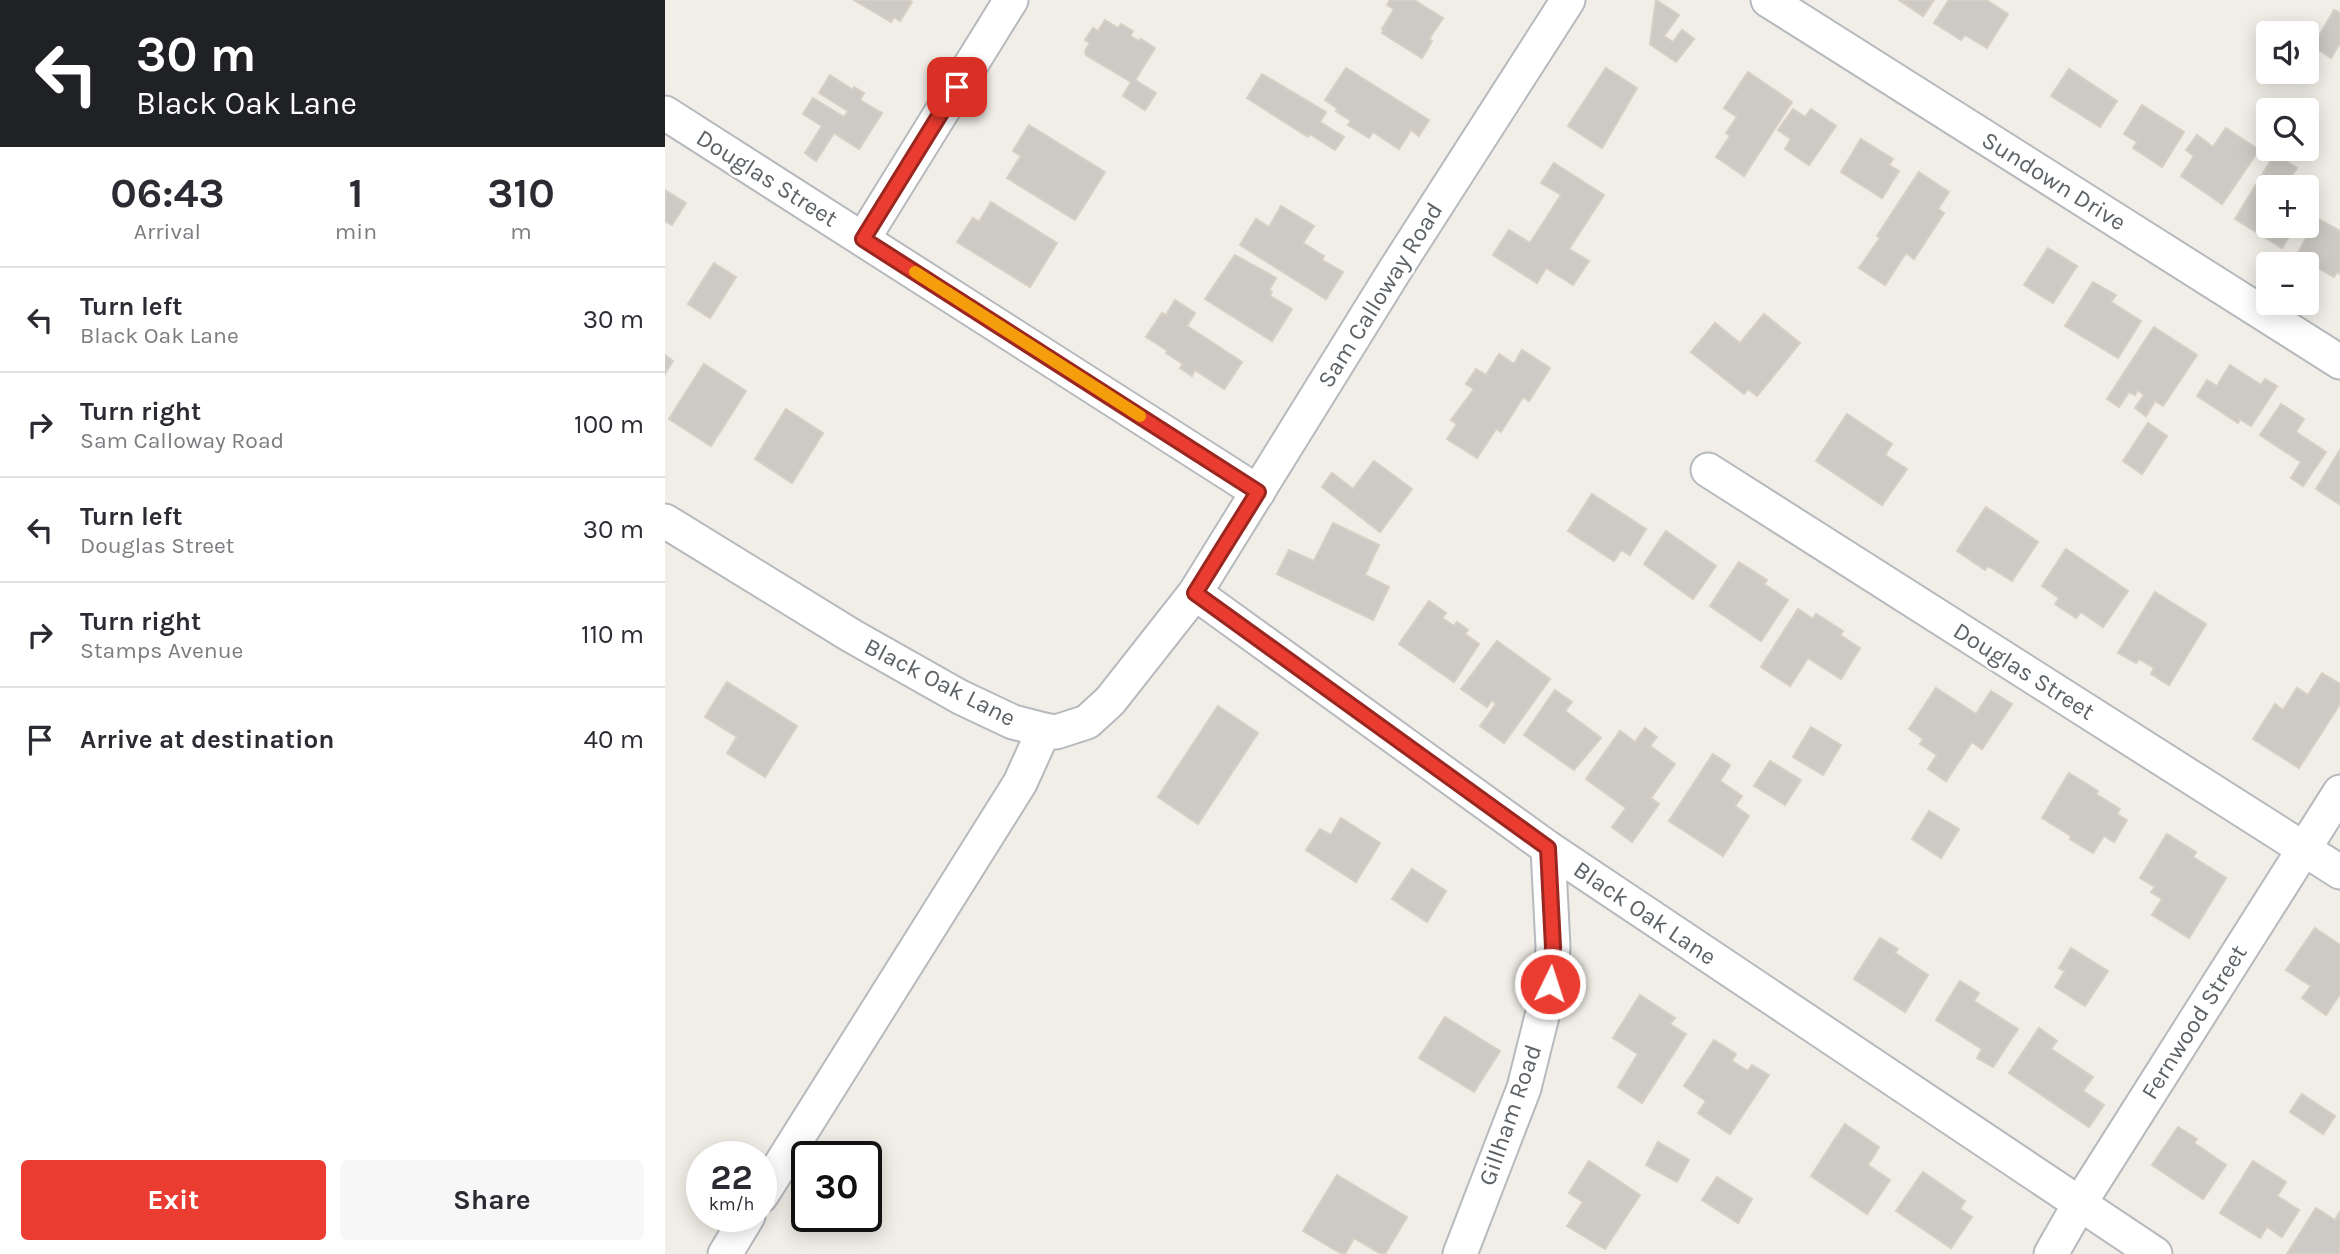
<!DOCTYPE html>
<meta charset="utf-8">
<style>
body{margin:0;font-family:Karla,sans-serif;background:#f7f7f7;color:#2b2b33;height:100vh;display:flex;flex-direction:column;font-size:26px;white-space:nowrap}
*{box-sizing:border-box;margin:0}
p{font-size:23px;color:#7c7c81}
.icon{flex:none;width:38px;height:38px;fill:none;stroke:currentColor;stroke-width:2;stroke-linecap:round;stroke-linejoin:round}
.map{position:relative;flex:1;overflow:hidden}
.drawer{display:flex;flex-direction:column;background:#fff;width:665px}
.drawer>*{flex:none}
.hud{background:#202124;color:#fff;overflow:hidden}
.controls{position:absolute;left:1591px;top:21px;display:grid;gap:14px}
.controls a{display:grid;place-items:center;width:63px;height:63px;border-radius:7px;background:#fff;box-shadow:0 4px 18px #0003;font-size:35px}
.speed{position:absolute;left:21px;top:1141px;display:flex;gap:14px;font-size:35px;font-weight:700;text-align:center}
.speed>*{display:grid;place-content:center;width:91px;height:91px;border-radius:50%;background:#fff;box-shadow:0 4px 18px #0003;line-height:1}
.speed small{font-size:18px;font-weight:400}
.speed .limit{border:4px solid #111;border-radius:10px;background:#fff;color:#111}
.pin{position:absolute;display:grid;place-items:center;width:60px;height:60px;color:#fff;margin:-30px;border-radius:14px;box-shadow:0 4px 10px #0006}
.me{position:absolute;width:77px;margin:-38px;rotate:4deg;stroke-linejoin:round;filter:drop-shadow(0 0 5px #0008)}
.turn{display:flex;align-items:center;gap:24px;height:147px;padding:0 21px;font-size:32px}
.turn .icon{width:91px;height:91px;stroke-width:2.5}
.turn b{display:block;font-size:49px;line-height:60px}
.eta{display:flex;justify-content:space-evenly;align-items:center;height:119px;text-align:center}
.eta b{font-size:42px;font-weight:700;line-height:49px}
.cta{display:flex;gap:14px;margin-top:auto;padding:14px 21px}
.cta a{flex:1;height:80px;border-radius:7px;background:#eb3c31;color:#fff;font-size:28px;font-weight:700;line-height:80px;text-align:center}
.cta a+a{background:#f7f7f7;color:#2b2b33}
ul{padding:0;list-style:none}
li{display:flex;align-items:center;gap:21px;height:105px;padding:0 21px;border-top:2px solid #e1e1e2}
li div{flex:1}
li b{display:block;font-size:26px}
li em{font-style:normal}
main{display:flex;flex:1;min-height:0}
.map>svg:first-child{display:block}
.building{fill:#cdcac5;stroke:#d5cfc4;stroke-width:2}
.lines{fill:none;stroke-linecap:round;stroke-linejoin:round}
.street-casing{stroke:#b6b9bd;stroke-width:37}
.street{stroke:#fff;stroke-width:33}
.route-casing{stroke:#992720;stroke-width:18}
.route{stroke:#eb3c31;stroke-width:12}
.slow{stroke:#f59e0b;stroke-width:12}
.labels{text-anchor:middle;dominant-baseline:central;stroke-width:6;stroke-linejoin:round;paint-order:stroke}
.street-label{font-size:24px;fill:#5d6266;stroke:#fff}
</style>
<main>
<section class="drawer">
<div class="hud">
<div class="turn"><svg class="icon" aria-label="left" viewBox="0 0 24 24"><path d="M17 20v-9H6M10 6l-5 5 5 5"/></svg><div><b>30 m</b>Black Oak Lane</div></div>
</div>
<div class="eta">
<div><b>06:43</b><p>Arrival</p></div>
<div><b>1</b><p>min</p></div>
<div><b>310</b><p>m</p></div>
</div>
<ul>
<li><svg class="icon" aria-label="left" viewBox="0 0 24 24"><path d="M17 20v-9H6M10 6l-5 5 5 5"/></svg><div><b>Turn left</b><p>Black Oak Lane</p></div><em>30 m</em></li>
<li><svg class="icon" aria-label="right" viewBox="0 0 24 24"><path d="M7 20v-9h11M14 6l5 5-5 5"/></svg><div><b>Turn right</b><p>Sam Calloway Road</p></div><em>100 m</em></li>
<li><svg class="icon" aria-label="left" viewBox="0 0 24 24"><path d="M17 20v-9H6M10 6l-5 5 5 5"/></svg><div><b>Turn left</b><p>Douglas Street</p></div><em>30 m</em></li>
<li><svg class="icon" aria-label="right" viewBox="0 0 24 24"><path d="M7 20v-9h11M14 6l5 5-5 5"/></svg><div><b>Turn right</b><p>Stamps Avenue</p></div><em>110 m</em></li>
<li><svg class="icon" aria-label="arrive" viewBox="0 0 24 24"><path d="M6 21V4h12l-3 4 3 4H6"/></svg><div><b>Arrive at destination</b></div><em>40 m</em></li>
</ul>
<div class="cta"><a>Exit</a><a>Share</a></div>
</section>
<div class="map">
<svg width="1675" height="1254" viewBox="0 0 1675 1254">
<rect width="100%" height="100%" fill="#f0eee6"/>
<g class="building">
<polygon points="189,0 243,0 247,2 235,21 229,17 226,22"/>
<polygon points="725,0 749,0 778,18 764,39 767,41 757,58 717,33 719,31 717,29 729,9 722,5"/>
<polygon points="991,0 1014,15 999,36 1008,42 1017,30 1029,39 1011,62 985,44"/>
<polygon points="1234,0 1269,0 1258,16"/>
<polygon points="1284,0 1321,0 1343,14 1322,48 1300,35 1296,40 1269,23"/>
<polygon points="1669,10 1675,13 1675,43 1666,58 1648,46"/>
<polygon points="440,20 453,28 456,24 468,31 465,36 474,41 476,39 490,48 470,80 491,93 480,110 458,96 466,82 421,55 420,51 425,43 420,40 428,28 433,31"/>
<polygon points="681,68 764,120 754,136 746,130 734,149 708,132 704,138 683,125 686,121 671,111 673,109 660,100"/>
<polygon points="941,68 972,88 937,148 903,126"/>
<polygon points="1404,69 1452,101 1435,127 1386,96"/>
<polygon points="1083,72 1127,102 1079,176 1051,157 1065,136 1061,133 1072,117 1059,108"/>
<polygon points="597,74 661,112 655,122 679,137 670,150 645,134 643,137 582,98"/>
<polygon points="165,75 188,90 189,87 199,93 195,100 217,113 194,149 169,133 151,161 140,153 157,126 138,114 148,98 179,117 183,111 154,93"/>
<polygon points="1477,105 1519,132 1497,167 1468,148 1472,142 1459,134"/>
<polygon points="1128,109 1140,117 1146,109 1171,126 1144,165 1120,149 1126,139 1113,130"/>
<polygon points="364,125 440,172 410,220 342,178 356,156 348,151"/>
<polygon points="1561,128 1594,150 1557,204 1516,176 1529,156 1521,150 1532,135 1548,147"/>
<polygon points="1196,139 1228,159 1224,165 1234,171 1217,198 1176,172"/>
<polygon points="1610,154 1632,168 1626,177 1651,193 1642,208 1642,187 1603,187 1603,226 1630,226 1617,248 1570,219"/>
<polygon points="889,163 939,195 904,249 924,261 908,285 881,268 872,283 828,255 844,230 865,243 896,195 876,183"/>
<polygon points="1254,172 1284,192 1273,209 1279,213 1249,259 1241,253 1220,285 1194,268 1215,238 1212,236"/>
<polygon points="0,190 21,203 7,225 0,221"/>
<polygon points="326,202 392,243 365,287 292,242 308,218 314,222"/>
<polygon points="616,206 649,226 638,243 659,256 657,260 678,272 661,299 575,245 591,219 604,227"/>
<polygon points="1652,218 1675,231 1675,274 1672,272 1669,277 1653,268 1655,263 1634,251"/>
<polygon points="1383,248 1412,266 1388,303 1359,285"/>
<polygon points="570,255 611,278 604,290 607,292 605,296 627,309 607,341 540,299"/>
<polygon points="49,263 71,277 45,318 23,304"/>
<polygon points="1428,282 1451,295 1446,302 1476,321 1453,358 1400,326"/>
<polygon points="510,300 530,313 522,326 577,362 559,389 530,370 527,376 515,368 518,364 501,353 503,351 481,337 497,313 501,315"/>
<polygon points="1099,314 1135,343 1092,396 1083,389 1079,394 1026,352 1050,323 1075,343"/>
<polygon points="1489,327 1532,355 1498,406 1490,401 1481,416 1470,408 1479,395 1473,390 1470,395 1464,392 1454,407 1442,399"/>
<polygon points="857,350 885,368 864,401 858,397 836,432 831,429 812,458 782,439 792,424 786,420 809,389 801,384 811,369 821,375 834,354 849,364"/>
<polygon points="0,355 8,361 0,374"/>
<polygon points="39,364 81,391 46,446 4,419"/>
<polygon points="1565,365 1596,385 1600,379 1612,386 1586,426 1575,419 1573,423 1532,396 1542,380 1552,386"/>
<polygon points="1616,404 1639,419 1631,432 1661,452 1638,486 1626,478 1636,462 1595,435"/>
<polygon points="121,409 158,433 127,483 90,459"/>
<polygon points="1182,414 1227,444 1220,455 1242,469 1217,505 1151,461"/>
<polygon points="1483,423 1502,436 1477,474 1458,461"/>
<polygon points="1675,450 1675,501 1674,504 1651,489"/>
<polygon points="709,461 747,489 715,532 657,487 667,473 688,489"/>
<polygon points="927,494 981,529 965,555 956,550 949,561 903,531"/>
<polygon points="1321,507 1373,542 1347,581 1323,566 1320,570 1292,551"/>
<polygon points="668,523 714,545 700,575 724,587 708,620 612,574 624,550 649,561"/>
<polygon points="1001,531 1051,566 1028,599 979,564"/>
<polygon points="1401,549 1463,591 1438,627 1416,612 1411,618 1390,604 1394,598 1377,586"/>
<polygon points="1074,562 1102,580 1099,584 1123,600 1096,641 1045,606"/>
<polygon points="1490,592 1541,624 1504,685 1486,674 1489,668 1474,659 1471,663 1453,653"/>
<polygon points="764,601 781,613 777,618 789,626 792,622 803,630 800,634 814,644 789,682 734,644"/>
<polygon points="1133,609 1148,619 1151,614 1178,631 1175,635 1195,648 1176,679 1143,658 1125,686 1096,667"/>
<polygon points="832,641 885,679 839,743 815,726 831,704 827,700 822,707 796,689"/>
<polygon points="1657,673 1675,684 1675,704 1634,768 1588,739 1610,704 1618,710 1632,688 1643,695"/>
<polygon points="62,682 132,726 100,777 62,753 72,737 40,717"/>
<polygon points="1271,688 1311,714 1326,691 1347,704 1317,749 1307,742 1281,781 1263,769 1272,755 1255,744 1258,739 1244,729"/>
<polygon points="890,690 907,702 900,711 936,738 909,770 859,735"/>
<polygon points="553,706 593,733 533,824 493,797"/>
<polygon points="1146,727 1176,745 1158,775 1128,757"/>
<polygon points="980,728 992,737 985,746 1010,764 986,798 994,804 967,842 947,827 961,808 921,779 955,731 970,742"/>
<polygon points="1048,754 1065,765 1055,781 1077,796 1070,806 1084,816 1058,856 1004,821"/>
<polygon points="1105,761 1136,780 1120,805 1089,786"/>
<polygon points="1404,773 1433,791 1431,794 1455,809 1452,814 1462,820 1449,842 1439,836 1428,853 1405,839 1406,836 1377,818"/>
<polygon points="1264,811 1294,829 1276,858 1247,839"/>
<polygon points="676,818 715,843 691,882 641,850 655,829 666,835"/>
<polygon points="1502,834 1531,852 1528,857 1561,878 1524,938 1487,915 1497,899 1486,892 1490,887 1475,878"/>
<polygon points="747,869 781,891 762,922 727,899"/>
<polygon points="1650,928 1675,945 1675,994 1661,1015 1637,998 1646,986 1621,970"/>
<polygon points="1215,938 1233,949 1230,953 1263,975 1240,1012 1189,979"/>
<polygon points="1406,948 1443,971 1420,1006 1390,987 1400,971 1394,968"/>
<polygon points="1295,981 1314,993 1309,1001 1353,1029 1328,1067 1312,1058 1317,1049 1271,1020"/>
<polygon points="975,995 1010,1018 1005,1024 1021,1034 977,1103 953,1087 973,1054 948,1038"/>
<polygon points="780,1017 835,1051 809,1092 754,1058"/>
<polygon points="1374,1028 1392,1041 1386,1049 1428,1077 1418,1091 1439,1105 1424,1127 1344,1073"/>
<polygon points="1049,1040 1071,1054 1067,1061 1083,1071 1087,1065 1104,1075 1065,1134 1033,1113 1041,1101 1019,1086"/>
<polygon points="1637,1094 1670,1116 1658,1134 1625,1112"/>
<polygon points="1180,1124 1214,1147 1203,1165 1225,1180 1202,1214 1146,1176"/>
<polygon points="1513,1127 1532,1139 1529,1143 1561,1165 1538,1199 1487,1165"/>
<polygon points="993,1142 1024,1160 1012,1182 981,1165"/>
<polygon points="924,1161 975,1195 940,1249 902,1226 918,1202 904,1193"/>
<polygon points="1588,1161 1621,1182 1612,1196 1634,1210 1617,1237 1602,1227 1595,1238 1555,1213"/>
<polygon points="1258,1172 1300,1201 1295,1209 1307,1217 1286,1248 1231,1211"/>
<polygon points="672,1175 742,1217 720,1254 716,1254 689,1238 680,1254 677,1254 638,1231"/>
<polygon points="1052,1177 1087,1199 1073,1223 1037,1200"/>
<polygon points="1651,1208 1670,1220 1675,1212 1675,1254 1622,1254"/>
</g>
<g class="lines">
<defs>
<g id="street">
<polyline points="1103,0 1675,362"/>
<polyline points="0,113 593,492"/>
<polyline points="198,239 346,0"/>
<polyline points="1043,470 1675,872"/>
<polyline points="0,521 187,636 295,697 348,722 379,730 391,732 422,722 445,701 530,593 730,270 903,0"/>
<polyline points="530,593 883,848 1490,1254"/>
<polyline points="96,1196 355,783 379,730"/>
<polyline points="60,1254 83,1216"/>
<polyline points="795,1254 859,1088 885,984 888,947 883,848"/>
<polyline points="1386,1254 1415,1203 1675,792"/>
</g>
</defs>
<use href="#street" class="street-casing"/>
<use href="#street" class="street"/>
</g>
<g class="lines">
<defs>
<polyline id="route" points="292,87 198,239 593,492 530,593 883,848 888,947 885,984"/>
</defs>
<use href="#route" class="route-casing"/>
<use href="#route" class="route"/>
<polyline class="slow" points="250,272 475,416"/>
</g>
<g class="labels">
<g class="street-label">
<text transform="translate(102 178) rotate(32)">Douglas Street</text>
<text transform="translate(1389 181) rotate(32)">Sundown Drive</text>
<text transform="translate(715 295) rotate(-58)">Sam Calloway Road</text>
<text transform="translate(1359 671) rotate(32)">Douglas Street</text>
<text transform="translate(275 682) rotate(27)">Black Oak Lane</text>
<text transform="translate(980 913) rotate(34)">Black Oak Lane</text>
<text transform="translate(1529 1022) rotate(-58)">Fernwood Street</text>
<text transform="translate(845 1115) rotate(-71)">Gillham Road</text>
</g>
</g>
</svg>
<div class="controls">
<a><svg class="icon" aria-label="sound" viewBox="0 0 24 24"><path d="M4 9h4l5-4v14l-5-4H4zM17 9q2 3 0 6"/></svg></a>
<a><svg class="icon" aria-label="search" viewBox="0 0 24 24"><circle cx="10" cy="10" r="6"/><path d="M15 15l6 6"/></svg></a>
<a>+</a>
<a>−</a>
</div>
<div class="speed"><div>22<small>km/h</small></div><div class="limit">30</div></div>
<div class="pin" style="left:292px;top:87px;background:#d93025"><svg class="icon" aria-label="arrive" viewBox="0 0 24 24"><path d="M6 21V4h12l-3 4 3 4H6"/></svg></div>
<svg class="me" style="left:885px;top:984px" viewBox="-20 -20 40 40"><circle r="17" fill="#eb3c31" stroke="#fff" stroke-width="3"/><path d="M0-11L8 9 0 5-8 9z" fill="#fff"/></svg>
</div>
</main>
